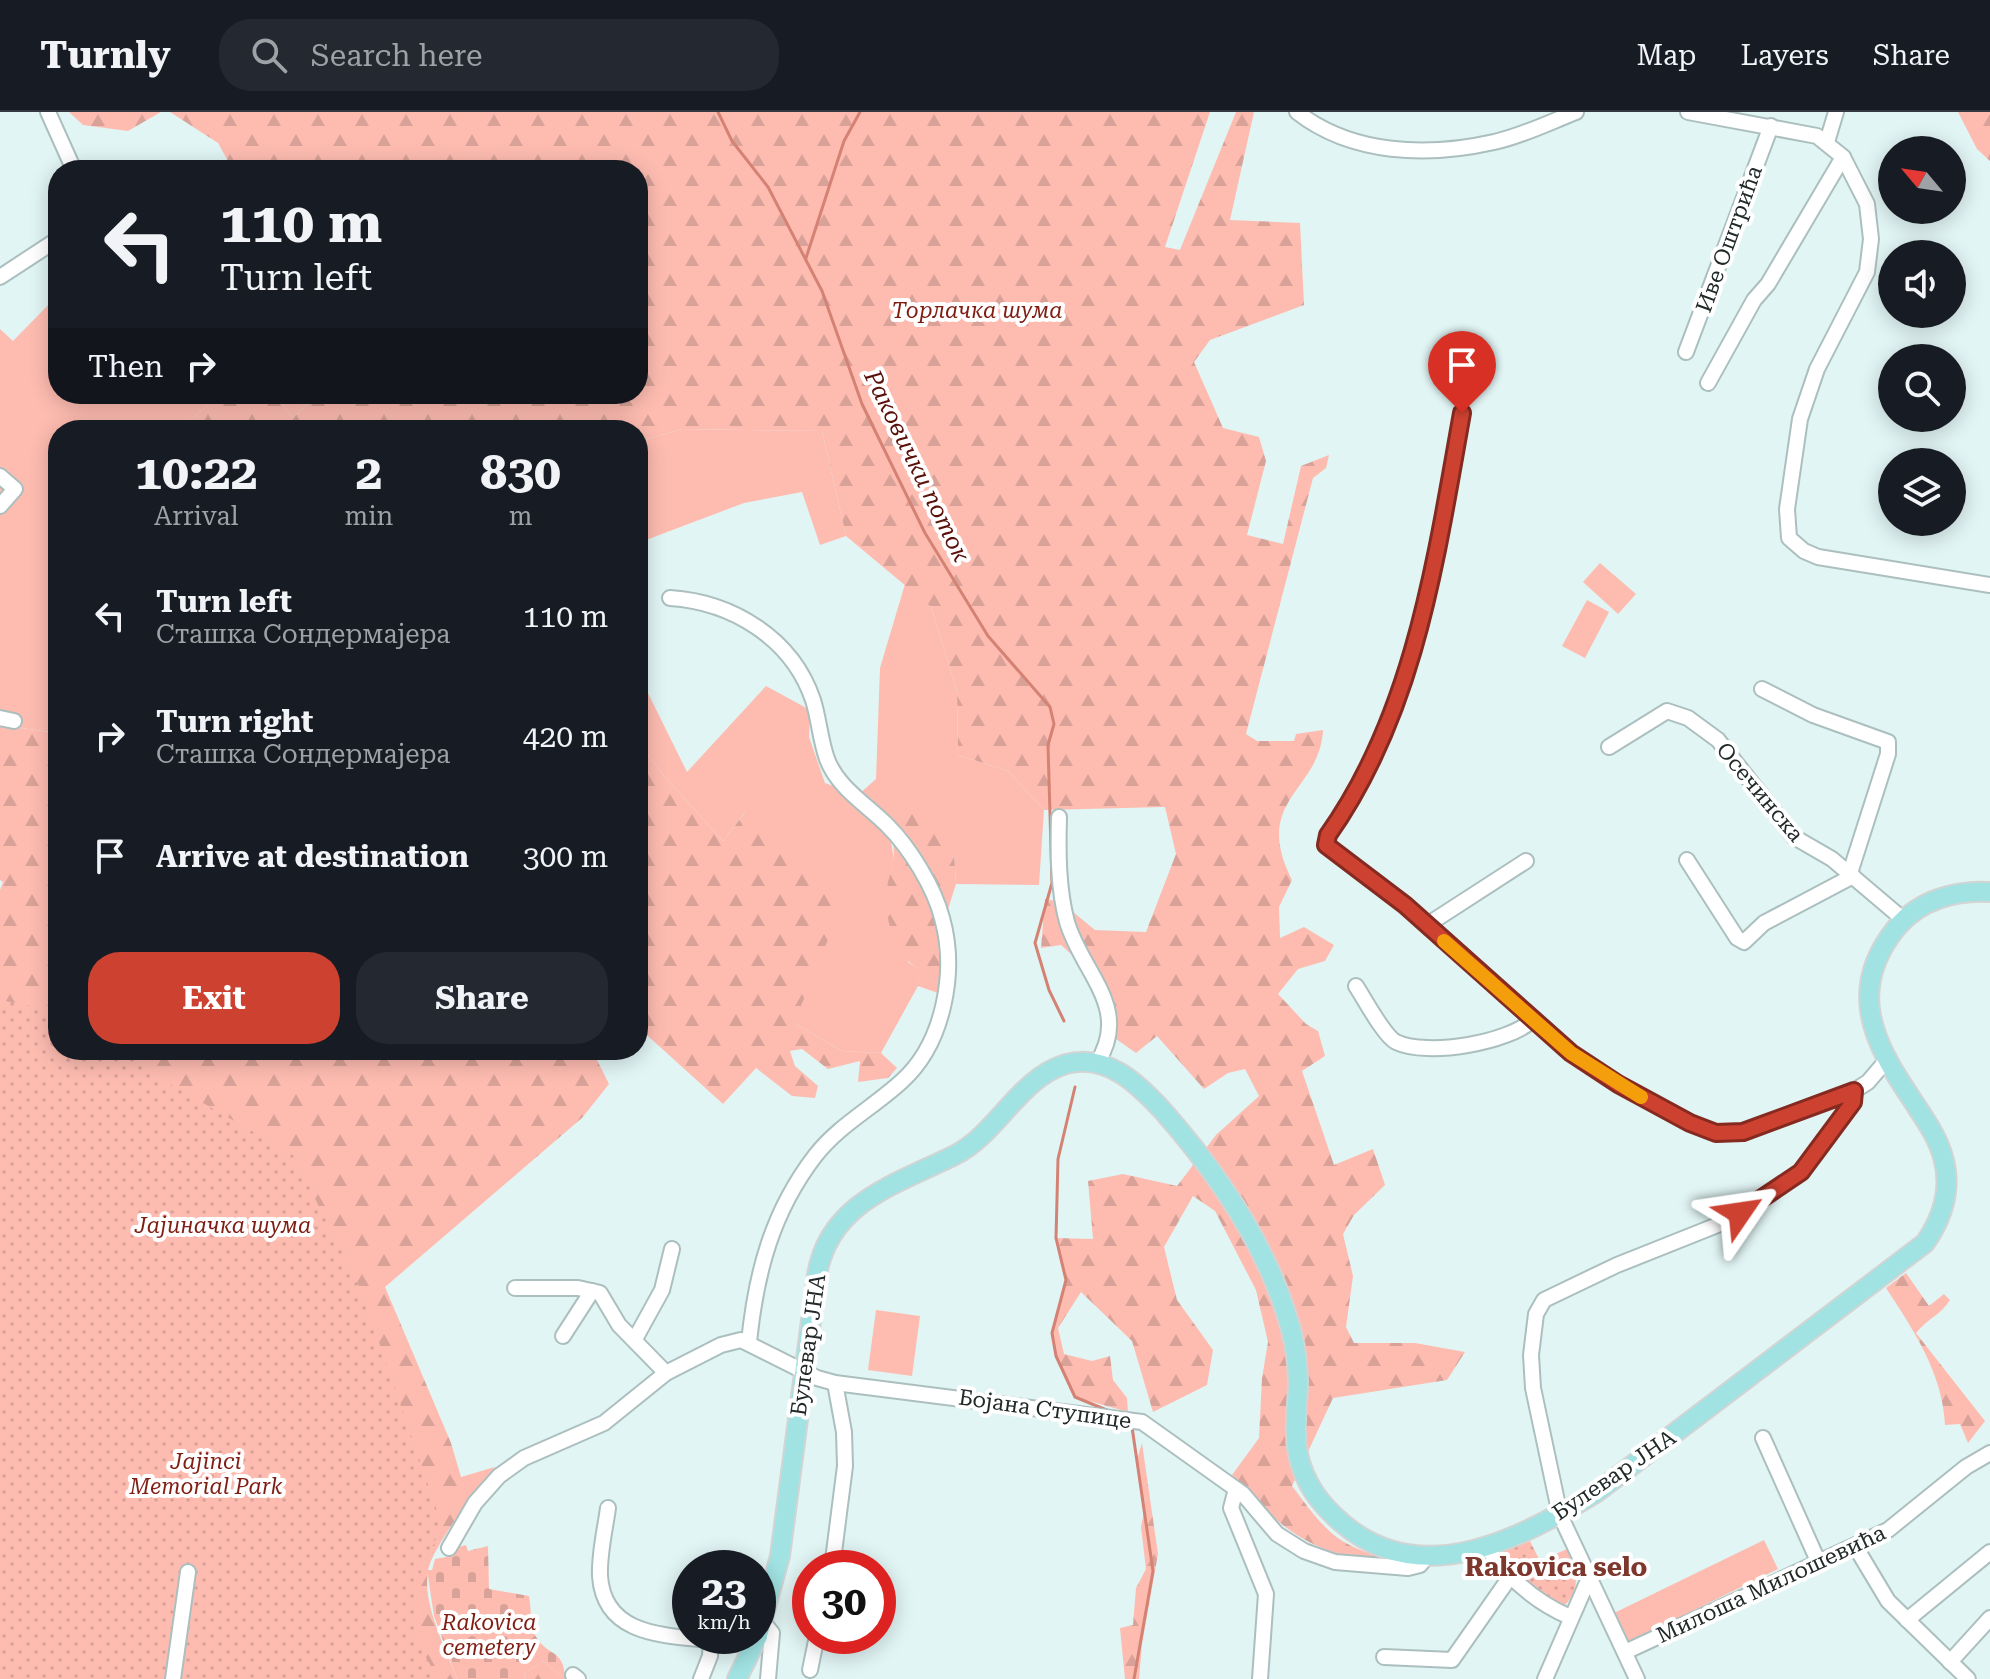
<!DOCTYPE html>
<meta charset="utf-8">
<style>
body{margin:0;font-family:"Roboto Serif",serif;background:#242831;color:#f1f3f6;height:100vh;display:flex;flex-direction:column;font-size:30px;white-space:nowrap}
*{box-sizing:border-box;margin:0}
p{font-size:26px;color:#9ea1a6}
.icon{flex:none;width:44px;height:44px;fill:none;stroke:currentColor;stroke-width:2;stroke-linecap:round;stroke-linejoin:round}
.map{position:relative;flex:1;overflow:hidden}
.details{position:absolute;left:48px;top:308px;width:600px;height:640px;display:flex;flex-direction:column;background:#171b24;border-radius:32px;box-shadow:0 4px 20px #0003}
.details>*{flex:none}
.guide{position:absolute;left:48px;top:48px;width:600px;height:244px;border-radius:32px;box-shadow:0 4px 20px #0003;background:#171b24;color:#f1f3f6;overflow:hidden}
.needle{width:52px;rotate:299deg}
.fabs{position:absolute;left:1878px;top:24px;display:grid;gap:16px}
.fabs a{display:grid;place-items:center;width:88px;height:88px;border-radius:50%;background:#171b24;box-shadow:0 4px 20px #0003;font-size:40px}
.speed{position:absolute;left:672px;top:1438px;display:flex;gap:16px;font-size:40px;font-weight:700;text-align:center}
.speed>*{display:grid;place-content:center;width:104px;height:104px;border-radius:50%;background:#171b24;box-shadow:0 4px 20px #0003;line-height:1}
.speed small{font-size:20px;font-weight:400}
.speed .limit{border:12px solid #d22;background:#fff;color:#111}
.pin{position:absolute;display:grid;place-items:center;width:68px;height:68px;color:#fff;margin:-82px -34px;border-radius:50% 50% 50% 0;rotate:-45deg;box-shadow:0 0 8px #0007}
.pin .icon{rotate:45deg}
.me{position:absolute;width:88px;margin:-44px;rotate:58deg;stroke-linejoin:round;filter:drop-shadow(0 0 6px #0008)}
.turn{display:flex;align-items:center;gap:28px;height:168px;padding:0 40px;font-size:36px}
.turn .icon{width:104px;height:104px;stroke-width:2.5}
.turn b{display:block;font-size:56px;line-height:68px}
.then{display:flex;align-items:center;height:76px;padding:0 40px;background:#0003;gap:16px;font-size:30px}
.eta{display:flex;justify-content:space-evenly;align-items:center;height:136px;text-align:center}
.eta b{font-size:48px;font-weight:700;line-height:56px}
.primary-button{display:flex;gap:16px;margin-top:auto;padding:16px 40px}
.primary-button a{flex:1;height:92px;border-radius:32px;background:#cd4131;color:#fff;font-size:32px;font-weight:700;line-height:92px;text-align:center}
.primary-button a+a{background:#242831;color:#f1f3f6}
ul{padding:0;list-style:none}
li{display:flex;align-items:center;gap:24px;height:120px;padding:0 40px}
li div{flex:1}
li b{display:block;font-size:30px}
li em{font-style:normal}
header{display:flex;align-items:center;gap:48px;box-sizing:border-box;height:112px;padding:0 40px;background:#171b24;border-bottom:2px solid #363941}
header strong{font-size:38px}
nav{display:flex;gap:44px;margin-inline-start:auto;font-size:28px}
.search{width:560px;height:72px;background:#242831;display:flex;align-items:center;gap:20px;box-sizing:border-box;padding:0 28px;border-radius:32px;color:#9ea1a6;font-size:30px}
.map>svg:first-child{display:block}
.grass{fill:#febcb1}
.forest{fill:url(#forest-firs)}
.cemetery{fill:url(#cemetery-stones)}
.park{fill:url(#park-dots)}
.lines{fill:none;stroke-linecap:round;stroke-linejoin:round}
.stream{stroke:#d48274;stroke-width:3}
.minor-casing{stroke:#acbfbf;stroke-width:18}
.major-casing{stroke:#d3d4d4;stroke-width:22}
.minor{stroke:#fff;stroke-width:14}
.major{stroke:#a1e2e2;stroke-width:18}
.route-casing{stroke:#852a20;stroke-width:20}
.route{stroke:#cd4131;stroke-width:14}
.slow{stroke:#f59e0b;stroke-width:14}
.labels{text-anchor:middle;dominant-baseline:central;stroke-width:8;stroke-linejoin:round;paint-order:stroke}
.street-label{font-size:22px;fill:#222929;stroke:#fff}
.park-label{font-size:22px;font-style:italic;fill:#801e14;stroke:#fff}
.water-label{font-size:24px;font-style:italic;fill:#5a1009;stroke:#fff}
.quarter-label{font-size:26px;font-weight:bold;fill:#7e372d;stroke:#fff}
</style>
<header>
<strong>Turnly</strong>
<div class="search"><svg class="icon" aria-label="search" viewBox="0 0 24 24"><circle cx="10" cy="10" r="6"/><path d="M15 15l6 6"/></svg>Search here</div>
<nav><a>Map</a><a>Layers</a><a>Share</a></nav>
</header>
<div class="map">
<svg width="1990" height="1567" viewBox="0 0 1990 1567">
<defs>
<pattern id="forest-firs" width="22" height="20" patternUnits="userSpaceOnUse" patternTransform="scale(2)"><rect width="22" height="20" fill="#febcb1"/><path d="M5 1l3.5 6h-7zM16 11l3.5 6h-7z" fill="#d9a298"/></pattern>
<pattern id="cemetery-stones" width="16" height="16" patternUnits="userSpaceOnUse" patternTransform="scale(2)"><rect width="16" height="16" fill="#febcb1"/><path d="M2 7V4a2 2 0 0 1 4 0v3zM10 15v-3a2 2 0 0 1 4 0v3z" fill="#d9a298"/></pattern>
<pattern id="park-dots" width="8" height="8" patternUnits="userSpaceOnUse" patternTransform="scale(2)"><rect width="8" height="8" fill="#febcb1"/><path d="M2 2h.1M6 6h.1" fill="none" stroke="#d9a298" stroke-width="1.8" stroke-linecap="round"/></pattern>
</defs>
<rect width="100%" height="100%" fill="#e1f5f4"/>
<g class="grass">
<polygon points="58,183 58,282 222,282 191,307 193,318 58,318 58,614 50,620 0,613 0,217 13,229"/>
<polygon points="274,282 317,282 293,306"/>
<polygon points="682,317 822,319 846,424 820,433 802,380 744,391 638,431 638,330"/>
<polygon points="1600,451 1636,482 1618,502 1583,470"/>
<polygon points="905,472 931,495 957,579 958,643 1008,659 1044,698 1039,773 956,772 954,740 890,722 894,749 887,776 891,811 909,851 921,858 918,874 881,941 842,939 794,911 745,700 723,729 664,664 638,629 638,561 687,660 766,574 810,598 809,625 825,671 858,683 876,667 880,556"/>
<polygon points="1587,488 1609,500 1585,546 1562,534"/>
<polygon points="876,1198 920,1204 912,1264 868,1258"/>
<polygon points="1764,1428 1778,1457 1629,1530 1614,1501"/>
</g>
<g class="forest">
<polygon points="69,0 161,0 128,19 83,13"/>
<path d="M 170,0 L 1210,0 L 1165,135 L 1180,138 L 1236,0 L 1254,0 L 1230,108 L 1300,111 L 1304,193 L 1210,228 L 1194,250 L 1223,316 L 1259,325 L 1266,349 L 1247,423 L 1283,432 L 1301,354 L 1329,343 L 1326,356 L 1313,366 L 1246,622 L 1257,629 L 1294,629 L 1296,622 L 1323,618 C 1320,680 1251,687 1292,768 L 1279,795 L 1280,826 L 1304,815 L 1334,833 L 1325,849 L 1298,857 L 1278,882 L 1306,912 L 1318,919 L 1325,944 L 1302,959 L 1334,1053 L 1373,1037 L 1385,1073 L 1354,1103 L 1343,1122 L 1353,1164 L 1346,1215 L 1354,1231 L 1415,1231 L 1465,1240 L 1447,1268 L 1333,1286 L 1292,1374 C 1323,1415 1334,1433 1386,1446 L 1385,1450 C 1312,1444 1279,1416 1232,1363 L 1259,1326 L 1262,1266 L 1268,1230 L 1256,1178 L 1215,1099 L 1193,1084 L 1164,1135 L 1177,1188 L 1213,1238 L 1207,1273 L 1153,1300 L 1132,1229 L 1081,1180 L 1058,1216 L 1064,1242 L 1092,1249 L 1110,1244 L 1113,1268 L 1127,1286 L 1128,1300 L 1075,1285 L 1056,1244 L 1052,1221 L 1066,1168 L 1056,1126 L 1093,1127 L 1088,1069 L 1123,1062 L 1177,1074 L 1216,1023 L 1259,984 L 1245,957 L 1228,961 L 1204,977 L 1157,924 L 1136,941 L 1102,917 L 1093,862 L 1061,833 L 1041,836 L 1045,787 L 1061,790 L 1095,818 L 1146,820 L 1176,742 L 1165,695 L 1044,698 L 1008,659 L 958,643 L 957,579 L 931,495 L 846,424 L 822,319 L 682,317 L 638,330 L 638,318 L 193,318 L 191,307 L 222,282 L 274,282 L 293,306 L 317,282 L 549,282 L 550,287 L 559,282 L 638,282 L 638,58 L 233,58 L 218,31 Z"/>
<polygon points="1958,0 1990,0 1990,49 1977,37"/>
<path d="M 0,613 L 49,620 L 58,614 L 58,938 L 592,938 L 609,972 L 582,1006 L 385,1175 L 451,1331 L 461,1365 L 495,1355 C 479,1374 431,1437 428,1459 C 422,1493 446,1536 457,1567 L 0,1567 L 0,778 L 3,770 L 0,768 Z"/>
<polygon points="638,629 664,664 723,729 746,699 845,786 794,911 842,939 881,941 897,956 888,966 858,970 860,949 828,957 802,937 790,939 795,954 818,974 815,986 792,984 756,956 723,992 638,915"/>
<path d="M 900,690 L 936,706 L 954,740 L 956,772 L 942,816 L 944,840 L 938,881 L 918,874 L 920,858 C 893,842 884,807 887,775 C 888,767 892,759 893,751 C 897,725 885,717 900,690 Z"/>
<path d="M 1906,1161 L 1929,1194 L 1944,1182 L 1950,1188 C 1942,1202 1927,1207 1916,1221 L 1985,1309 L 1968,1331 L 1960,1312 L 1945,1313 C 1943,1262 1913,1217 1886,1176 Z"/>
<polygon points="1142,1331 1158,1442 1142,1532 1139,1567 1125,1567 1120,1516 1133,1513 1136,1476 1146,1457 1141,1415 1145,1395 1136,1351"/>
<polygon points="543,1549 565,1567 525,1567 524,1562"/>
</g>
<path class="cemetery" d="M 466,1433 L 468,1439 L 488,1434 L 489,1477 L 529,1484 C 532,1499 529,1515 538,1528 C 551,1545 564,1538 565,1567 L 543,1549 L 524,1562 L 525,1567 L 457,1567 L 434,1504 L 427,1458 L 432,1458 L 435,1447 L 452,1444 L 454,1436 Z"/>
<g class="park">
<polygon points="0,888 58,899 58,938 130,938 158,965 293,1043 361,1178 442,1413 417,1469 415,1525 438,1567 0,1567"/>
<path d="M 1530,1429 L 1540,1449 L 1567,1437 C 1575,1458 1583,1474 1565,1493 C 1536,1492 1515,1461 1497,1441 Z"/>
</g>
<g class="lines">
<g class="stream">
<polyline points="718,0 732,29 768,75 822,179 862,292 925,421 988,524 1050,595 1054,612 1048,633 1052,771 1035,831 1049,878 1064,909"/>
<polyline points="806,146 844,29 860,0"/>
<polyline points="1075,975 1058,1047 1056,1126 1066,1168 1052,1221 1056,1244 1075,1285 1109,1299"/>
<polyline points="1132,1315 1153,1459 1134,1567"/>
</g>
<defs>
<g id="minor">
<polyline points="48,0 74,58"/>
<path d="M 1297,0 C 1352,43 1428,45 1494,30 C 1522,24 1550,10 1576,0"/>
<polyline points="1688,0 1817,24 1843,45 1867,92 1871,127 1867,160 1817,257 1800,307 1787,397 1789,426 1804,439 1818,445 1990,473"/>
<polyline points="1827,30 1836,0"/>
<polyline points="0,165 58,127"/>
<polyline points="1686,240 1771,14"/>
<polyline points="1708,271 1754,188 1768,172 1843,45"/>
<path d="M 1462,301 C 1435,446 1415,600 1328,723 L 1326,733 L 1405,793 L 1571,941 L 1618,972 L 1690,1011 L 1716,1021 L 1743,1020 L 1854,979"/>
<polyline points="0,364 15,377 0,394"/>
<path d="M 670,486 C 732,490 792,526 813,588 C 819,607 820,627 827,647 C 838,676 866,692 887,713 C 910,736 934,775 942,806 C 957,859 944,931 902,969 C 874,995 839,1013 815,1044 C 772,1100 756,1161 749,1230"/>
<polyline points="1762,577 1813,603 1888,630 1888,642 1850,761"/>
<polyline points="0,606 14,609"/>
<polyline points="1609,635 1667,599 1688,606 1718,628 1794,725 1832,747 1904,808"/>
<path d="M 1059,705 C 1058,739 1058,777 1067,810 C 1082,861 1132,896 1097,951"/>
<polyline points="1687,748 1737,826 1744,830 1764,811 1853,764"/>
<polyline points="1427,813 1526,749"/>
<path d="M 1356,874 C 1364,886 1384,924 1396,930 C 1427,945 1509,931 1534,907"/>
<polyline points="515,1176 578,1176 600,1181 619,1213 666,1261"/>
<polyline points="563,1224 592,1179"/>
<polyline points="635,1227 662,1178 672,1137"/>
<polyline points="1763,1326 1818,1449"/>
<polyline points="1236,1377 1231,1396 1266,1482 1260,1567"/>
<path d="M 608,1396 C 605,1418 599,1442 600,1464 C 605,1541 703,1518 753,1536"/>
<polyline points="1855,1434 1888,1489 1968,1567"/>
<polyline points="449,1436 475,1391 499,1364 524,1346 604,1311 666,1261 721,1233 741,1228 817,1266 835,1271 1142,1310 1243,1382 1277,1422 1304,1439 1335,1450 1408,1456 1420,1453 1427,1444"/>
<path d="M 1487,1436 C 1509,1467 1535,1490 1570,1505"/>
<polyline points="832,1456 845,1354 844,1320 835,1271"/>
<polyline points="1907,1508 1990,1440"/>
<polyline points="763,1510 772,1521 768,1567"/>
<polyline points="1625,1540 1888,1418 1966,1355 1990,1341"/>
<polyline points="1384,1545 1452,1548 1510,1465"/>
<polyline points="1950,1550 1990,1506"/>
<polyline points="810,1558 817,1524"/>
<polyline points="573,1563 578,1567"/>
<polyline points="173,1567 188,1460"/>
<polyline points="701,1567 710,1544 711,1528"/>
<polyline points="1545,1567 1589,1466"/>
<polyline points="1637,1567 1560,1403 1533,1276 1531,1243 1536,1202 1544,1188 1617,1153 1725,1110 1756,1092 1801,1060 1853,990 1854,979 1868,970 1886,949"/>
</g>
<g id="major">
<path d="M 758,1523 L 780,1444 L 817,1163 C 829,1090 897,1072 955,1043 C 998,1021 1019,966 1066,952 C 1107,941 1138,972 1163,999 C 1214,1057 1261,1124 1285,1198 C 1293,1221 1298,1245 1298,1269 C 1298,1294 1293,1317 1298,1342 C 1304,1371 1320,1392 1342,1411 C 1422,1480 1521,1426 1597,1380 L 1925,1131 C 1943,1105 1952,1076 1943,1045 C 1937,1023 1923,1005 1911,986 C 1872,929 1847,876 1897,815 C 1920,788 1955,778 1990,780"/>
<polyline points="737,1567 758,1524"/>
</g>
</defs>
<use href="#minor" class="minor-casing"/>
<use href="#major" class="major-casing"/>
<use href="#minor" class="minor"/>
<use href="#major" class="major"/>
</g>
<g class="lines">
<defs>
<path id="route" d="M 1462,301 C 1436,446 1415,600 1328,723 L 1326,733 L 1405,793 L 1571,941 L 1618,972 L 1690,1011 L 1716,1021 L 1743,1020 L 1854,979 L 1853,990 L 1801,1060 L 1740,1101"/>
</defs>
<use href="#route" class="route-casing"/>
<use href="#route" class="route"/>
<polyline class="slow" points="1444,829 1571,941 1641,985"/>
</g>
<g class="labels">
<g class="street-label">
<text transform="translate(1729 127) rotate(-70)">Иве Оштрића</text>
<text transform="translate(1760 680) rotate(50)">Осечинска</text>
<text transform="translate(808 1233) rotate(-82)">Булевар ЈНА</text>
<text transform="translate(1045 1297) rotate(8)">Бојана Ступице</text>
<text transform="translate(1614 1363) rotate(-34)">Булевар ЈНА</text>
<text transform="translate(1771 1472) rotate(-25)">Милоша Милошевића</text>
</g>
<g class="park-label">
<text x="977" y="198">Торлачка шума</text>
<text x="223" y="1113">Јајиначка шума</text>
<text x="206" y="1349">Jajinci<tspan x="206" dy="25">Memorial Park</tspan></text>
<text x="489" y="1510">Rakovica<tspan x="489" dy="25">cemetery</tspan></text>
</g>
<g class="water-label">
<text transform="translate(917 354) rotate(64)">Раковички поток</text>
</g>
<g class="quarter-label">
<text x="1556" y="1455">Rakovica selo</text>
</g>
</g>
</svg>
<div class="fabs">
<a><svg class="needle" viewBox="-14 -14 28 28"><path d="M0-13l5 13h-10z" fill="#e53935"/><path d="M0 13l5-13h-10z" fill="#9ea1a6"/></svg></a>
<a><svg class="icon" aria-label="sound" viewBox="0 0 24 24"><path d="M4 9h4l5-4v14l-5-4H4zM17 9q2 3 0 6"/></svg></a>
<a><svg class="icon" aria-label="search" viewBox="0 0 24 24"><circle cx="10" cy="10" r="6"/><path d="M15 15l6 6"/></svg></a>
<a><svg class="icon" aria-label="layers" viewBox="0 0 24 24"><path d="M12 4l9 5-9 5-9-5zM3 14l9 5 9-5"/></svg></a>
</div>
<div class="speed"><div>23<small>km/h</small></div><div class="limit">30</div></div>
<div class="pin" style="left:1462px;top:301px;background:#d93025"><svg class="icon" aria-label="arrive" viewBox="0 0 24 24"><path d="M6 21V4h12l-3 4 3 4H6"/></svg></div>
<svg class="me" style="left:1740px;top:1101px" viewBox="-20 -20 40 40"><path d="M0-17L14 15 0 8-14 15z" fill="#cd4131" stroke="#fff" stroke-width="4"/></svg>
<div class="guide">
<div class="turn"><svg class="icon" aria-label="left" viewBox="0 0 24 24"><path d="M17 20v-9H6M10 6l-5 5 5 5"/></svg><div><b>110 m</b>Turn left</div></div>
<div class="then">Then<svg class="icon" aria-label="right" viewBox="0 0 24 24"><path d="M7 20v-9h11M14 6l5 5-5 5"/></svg></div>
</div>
<section class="details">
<div class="eta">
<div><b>10:22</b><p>Arrival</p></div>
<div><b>2</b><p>min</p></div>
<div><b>830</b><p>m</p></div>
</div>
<ul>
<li><svg class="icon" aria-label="left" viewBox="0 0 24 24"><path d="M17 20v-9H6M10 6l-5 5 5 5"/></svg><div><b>Turn left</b><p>Сташка Сондермајера</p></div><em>110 m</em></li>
<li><svg class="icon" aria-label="right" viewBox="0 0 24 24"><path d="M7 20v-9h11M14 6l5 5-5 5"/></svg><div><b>Turn right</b><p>Сташка Сондермајера</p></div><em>420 m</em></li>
<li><svg class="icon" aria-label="arrive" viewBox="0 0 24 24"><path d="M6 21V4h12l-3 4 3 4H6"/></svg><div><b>Arrive at destination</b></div><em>300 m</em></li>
</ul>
<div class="primary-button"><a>Exit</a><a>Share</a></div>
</section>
</div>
